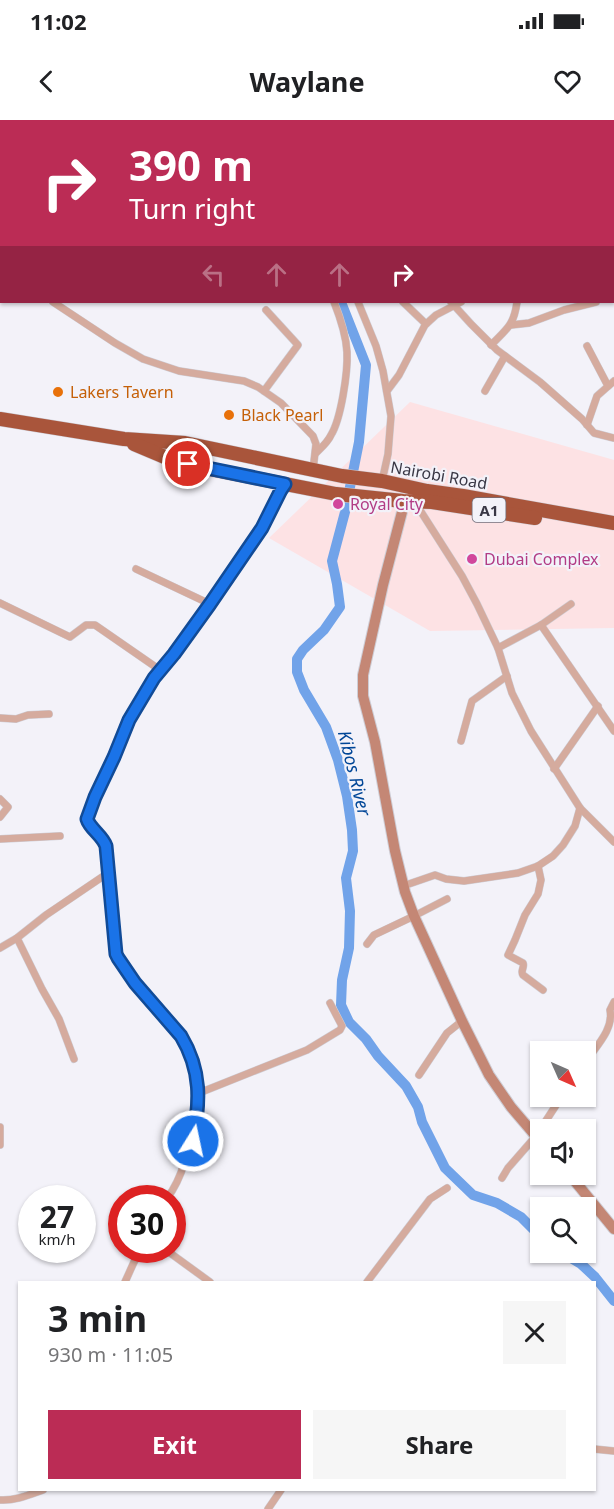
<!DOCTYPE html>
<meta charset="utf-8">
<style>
body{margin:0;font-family:"Noto Sans",sans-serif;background:#f6f6f6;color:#202124;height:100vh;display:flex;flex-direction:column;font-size:22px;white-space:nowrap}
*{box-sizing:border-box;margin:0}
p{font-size:20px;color:#757577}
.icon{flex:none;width:33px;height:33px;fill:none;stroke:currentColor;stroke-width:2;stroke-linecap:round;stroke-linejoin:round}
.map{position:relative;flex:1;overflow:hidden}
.sheet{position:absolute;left:18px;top:1161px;width:578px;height:210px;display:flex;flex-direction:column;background:#fff;border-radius:0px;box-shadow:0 2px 4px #0004}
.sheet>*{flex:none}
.hud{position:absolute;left:0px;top:0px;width:615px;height:183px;box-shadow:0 2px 4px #0004;background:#bb2c55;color:#fff;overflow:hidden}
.needle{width:39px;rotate:135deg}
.fabs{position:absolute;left:530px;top:921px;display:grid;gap:12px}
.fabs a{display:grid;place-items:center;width:66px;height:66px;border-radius:0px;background:#fff;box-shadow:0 2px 4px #0004;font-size:30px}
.speed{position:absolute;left:18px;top:1065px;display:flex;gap:12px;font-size:30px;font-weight:700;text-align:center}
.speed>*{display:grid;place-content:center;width:78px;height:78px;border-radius:50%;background:#fff;box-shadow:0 2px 4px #0004;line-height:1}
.speed small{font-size:15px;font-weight:400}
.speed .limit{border:9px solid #d22;background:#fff;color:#111}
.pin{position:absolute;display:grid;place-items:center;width:51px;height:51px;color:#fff;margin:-26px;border:3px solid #fff;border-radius:50%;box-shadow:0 2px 6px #0007}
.me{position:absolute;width:66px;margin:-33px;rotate:10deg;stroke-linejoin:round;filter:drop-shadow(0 0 4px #0008)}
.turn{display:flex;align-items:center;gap:21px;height:126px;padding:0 30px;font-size:27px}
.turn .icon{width:78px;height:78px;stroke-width:2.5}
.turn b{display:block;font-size:42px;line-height:51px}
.lanes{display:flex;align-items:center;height:57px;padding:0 30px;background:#0003;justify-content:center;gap:30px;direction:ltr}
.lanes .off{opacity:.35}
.round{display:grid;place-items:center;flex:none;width:63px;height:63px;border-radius:0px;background:#f6f6f6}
.head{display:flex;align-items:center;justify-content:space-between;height:102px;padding:0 30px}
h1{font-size:36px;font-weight:700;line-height:45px}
.primary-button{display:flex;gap:12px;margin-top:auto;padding:12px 30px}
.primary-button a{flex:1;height:69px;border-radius:0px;background:#bb2c55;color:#fff;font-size:24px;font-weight:700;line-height:69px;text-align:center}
.primary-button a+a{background:#f6f6f6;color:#202124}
.status{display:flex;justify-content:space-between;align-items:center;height:42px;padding:0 30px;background:#fff;direction:ltr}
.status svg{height:16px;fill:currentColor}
header{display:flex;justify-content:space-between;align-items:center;height:78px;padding:0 30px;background:#fff;font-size:27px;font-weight:700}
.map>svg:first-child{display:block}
.commercial{fill:#fde2e4}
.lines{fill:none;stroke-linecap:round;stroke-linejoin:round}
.river{stroke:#71a3e9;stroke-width:10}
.street-casing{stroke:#cecdd5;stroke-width:8}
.secondary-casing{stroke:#cecdd5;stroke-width:12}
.highway-casing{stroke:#cecdd5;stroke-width:15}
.street{stroke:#d5ab9e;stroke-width:7}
.secondary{stroke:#c48775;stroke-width:10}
.highway{stroke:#a9553b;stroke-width:14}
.route-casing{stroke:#114b97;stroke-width:15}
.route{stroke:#1a73e8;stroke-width:10}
.food-dot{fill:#e8710a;stroke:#f3f2f9;stroke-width:2}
.hotel-dot{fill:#d1479c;stroke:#f3f2f9;stroke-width:2}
.labels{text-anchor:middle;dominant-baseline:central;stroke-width:4.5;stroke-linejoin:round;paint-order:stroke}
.shield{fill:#f3f2f9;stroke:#716f7b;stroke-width:1.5}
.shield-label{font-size:15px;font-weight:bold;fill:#393745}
.food-label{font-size:16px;fill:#c56008;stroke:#f3f2f9;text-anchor:start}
.street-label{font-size:16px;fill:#393745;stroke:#f3f2f9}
.hotel-label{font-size:16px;fill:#b23c85;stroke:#f3f2f9;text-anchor:start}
.water-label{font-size:18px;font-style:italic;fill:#004697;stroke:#f3f2f9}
</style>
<div class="status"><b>11:02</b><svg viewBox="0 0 49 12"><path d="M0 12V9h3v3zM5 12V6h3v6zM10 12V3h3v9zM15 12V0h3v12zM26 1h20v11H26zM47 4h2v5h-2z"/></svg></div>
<header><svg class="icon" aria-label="back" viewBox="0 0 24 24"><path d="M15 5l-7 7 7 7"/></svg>Waylane<svg class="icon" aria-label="heart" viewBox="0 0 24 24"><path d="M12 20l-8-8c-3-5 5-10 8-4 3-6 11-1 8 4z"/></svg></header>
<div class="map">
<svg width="614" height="1389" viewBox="0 0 614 1389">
<rect width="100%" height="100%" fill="#f3f2f9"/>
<polygon class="commercial" points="410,282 614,340 614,508 430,511 269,418"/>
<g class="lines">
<g class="river">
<polyline points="341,182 366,245 359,322 345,392 332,441 337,464 340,487 324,510 303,530 297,539 297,552 304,570 326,607 338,640 347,676 352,710 353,731 346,758 350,791 349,828 342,860 341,885 349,902 366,919 378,936 406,966 418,987 422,1002 445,1048 473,1075 497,1083 521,1097 540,1116"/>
<polyline points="561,1132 581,1144 595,1157 614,1181"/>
</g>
<defs>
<g id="street">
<polyline points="298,0 298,2"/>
<polyline points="431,0 434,2"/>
<polyline points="373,2 374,0"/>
<polyline points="395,2 396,0"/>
<polyline points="540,2 541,0"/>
<polyline points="614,6 614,5"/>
<polyline points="0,10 2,12"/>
<polyline points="0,96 0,107"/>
<polyline points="0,153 2,154"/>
<polyline points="53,182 115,223 143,239 179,251 244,261 258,267 281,283 313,316 316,324 313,350"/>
<polyline points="358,182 376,226 383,251 391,296 388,334 382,361"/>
<polyline points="403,182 426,204"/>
<polyline points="451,182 471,204 497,230 540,262 582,299 594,313 614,318"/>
<polyline points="511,205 529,203 564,190 596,182"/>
<path d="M 491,225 C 507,209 514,205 517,182"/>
<polyline points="587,226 608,266"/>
<polyline points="264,271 298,225 266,190"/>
<polyline points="387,271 399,255 425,205 436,195 461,182"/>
<polyline points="485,271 505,236"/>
<polyline points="587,305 597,276 614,261"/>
<path d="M 316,333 C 321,328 328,322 331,315 C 341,299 348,252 347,232 C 346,215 340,197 334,182"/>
<polyline points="418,387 462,456 477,484 498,528 512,573 531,611 580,688 614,722"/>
<polyline points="136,449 210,484"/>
<polyline points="0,483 70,517 86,505 95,505 160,550"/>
<polyline points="541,505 614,611"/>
<polyline points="498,528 541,505 571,484"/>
<polyline points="0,598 16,599 28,595 49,594"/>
<polyline points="461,621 472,581 507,556"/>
<polyline points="554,649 598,586"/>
<polyline points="0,679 8,687 0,697"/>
<polyline points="0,719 60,716"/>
<path d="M 538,746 L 541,760 L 538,774 L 525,795 L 515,820 L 508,835 L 523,843 C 525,847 520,851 523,855 L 543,870"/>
<polyline points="403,766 435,755 446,759 464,761 518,753 538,746 553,736 563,725 575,706 580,688"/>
<polyline points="17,818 42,869 59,899 74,939"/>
<polyline points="367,824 374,815 414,796 447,779"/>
<polyline points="0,828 17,818 46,795 108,753"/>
<path d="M 585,943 C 595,927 614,910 610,890 L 614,882"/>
<polyline points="419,955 447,913 462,901"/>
<polyline points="199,973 307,930 340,910 342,906 330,883"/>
<polyline points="0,1007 0,1025"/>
<polyline points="502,1058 508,1048 536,1016 562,976"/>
<path d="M 167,1078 C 176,1067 181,1054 185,1041 C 201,998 205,957 181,916 L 135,863 L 118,838 L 111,789 L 106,726 C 102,715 90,709 87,699 L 129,600 L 154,558 L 174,534 L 210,484 L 262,408 L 281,370 L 285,364"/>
<polyline points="166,1130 210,1162"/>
<polyline points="125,1162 134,1142 142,1130"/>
<polyline points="367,1162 430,1079 447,1068"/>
<polyline points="594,1329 614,1331"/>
<path d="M 0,1380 C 15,1381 29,1375 43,1370"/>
<polyline points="268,1389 281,1370"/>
</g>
<g id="secondary">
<polyline points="403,381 402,392 383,465 363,555 363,576 375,622 395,731 405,772 414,796 462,901 489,955 511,987 540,1021"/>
<polyline points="569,1054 614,1109"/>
</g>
<g id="highway">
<polyline points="0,299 124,319 185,323 342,356 382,361 427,371 463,376 614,403"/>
<polyline points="134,324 179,343 336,374 403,381 432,382 535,398"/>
</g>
</defs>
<use href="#street" class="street-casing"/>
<use href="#secondary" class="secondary-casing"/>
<use href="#highway" class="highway-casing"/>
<use href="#street" class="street"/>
<use href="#secondary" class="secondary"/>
<use href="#highway" class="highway"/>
</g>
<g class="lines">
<defs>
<path id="route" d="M 188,344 L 285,364 L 281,370 L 262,408 L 210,484 L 174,534 L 154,558 L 129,600 L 114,637 L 95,677 L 87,699 C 90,709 102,715 106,726 L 116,834 L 118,838 L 135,863 L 181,916 C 202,951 200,982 193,1021"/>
</defs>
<use href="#route" class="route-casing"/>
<use href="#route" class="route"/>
</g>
<g class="food-dot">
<circle cx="58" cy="272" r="6"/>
<circle cx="229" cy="295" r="6"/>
</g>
<g class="hotel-dot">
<circle cx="338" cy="384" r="6"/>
<circle cx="472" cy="439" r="6"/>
</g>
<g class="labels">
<rect class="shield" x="472.5" y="378" width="33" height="24" rx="4.5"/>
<g class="shield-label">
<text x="489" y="390">A1</text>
</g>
<g class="food-label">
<text x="70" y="272">Lakers Tavern</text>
<text x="241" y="295">Black Pearl</text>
</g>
<g class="street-label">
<text transform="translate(439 355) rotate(10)">Nairobi Road</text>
</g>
<g class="hotel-label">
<text x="350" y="384">Royal City</text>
<text x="484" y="439">Dubai Complex</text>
</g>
<g class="water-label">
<text transform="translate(355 653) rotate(76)">Kibos River</text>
</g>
</g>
</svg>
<div class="fabs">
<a><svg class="needle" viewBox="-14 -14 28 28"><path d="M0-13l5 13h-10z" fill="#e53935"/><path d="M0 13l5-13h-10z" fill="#757577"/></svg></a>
<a><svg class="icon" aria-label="sound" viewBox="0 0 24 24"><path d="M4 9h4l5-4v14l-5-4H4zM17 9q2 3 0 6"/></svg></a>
<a><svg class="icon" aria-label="search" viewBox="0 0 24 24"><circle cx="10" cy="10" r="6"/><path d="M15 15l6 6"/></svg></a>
</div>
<div class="speed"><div>27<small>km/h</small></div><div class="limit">30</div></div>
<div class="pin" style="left:188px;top:344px;background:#d93025"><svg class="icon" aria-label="arrive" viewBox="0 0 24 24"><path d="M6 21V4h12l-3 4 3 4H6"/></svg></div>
<svg class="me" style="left:193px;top:1021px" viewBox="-20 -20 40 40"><circle r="17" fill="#1a73e8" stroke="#fff" stroke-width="3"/><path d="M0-11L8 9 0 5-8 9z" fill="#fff"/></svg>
<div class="hud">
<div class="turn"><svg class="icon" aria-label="right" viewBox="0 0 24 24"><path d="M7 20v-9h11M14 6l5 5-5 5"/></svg><div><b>390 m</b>Turn right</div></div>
<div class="lanes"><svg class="icon off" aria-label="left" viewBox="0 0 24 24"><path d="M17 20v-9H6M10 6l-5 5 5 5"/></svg><svg class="icon off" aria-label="ahead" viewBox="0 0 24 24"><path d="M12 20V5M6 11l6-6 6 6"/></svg><svg class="icon off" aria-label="ahead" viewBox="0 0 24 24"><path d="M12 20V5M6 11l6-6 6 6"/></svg><svg class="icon" aria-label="right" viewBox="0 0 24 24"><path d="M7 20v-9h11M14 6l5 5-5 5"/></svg></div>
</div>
<section class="sheet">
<div class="head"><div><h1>3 min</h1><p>930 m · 11:05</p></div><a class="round"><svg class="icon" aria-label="close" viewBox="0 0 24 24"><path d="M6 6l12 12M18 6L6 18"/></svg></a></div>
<div class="primary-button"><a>Exit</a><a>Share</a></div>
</section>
</div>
